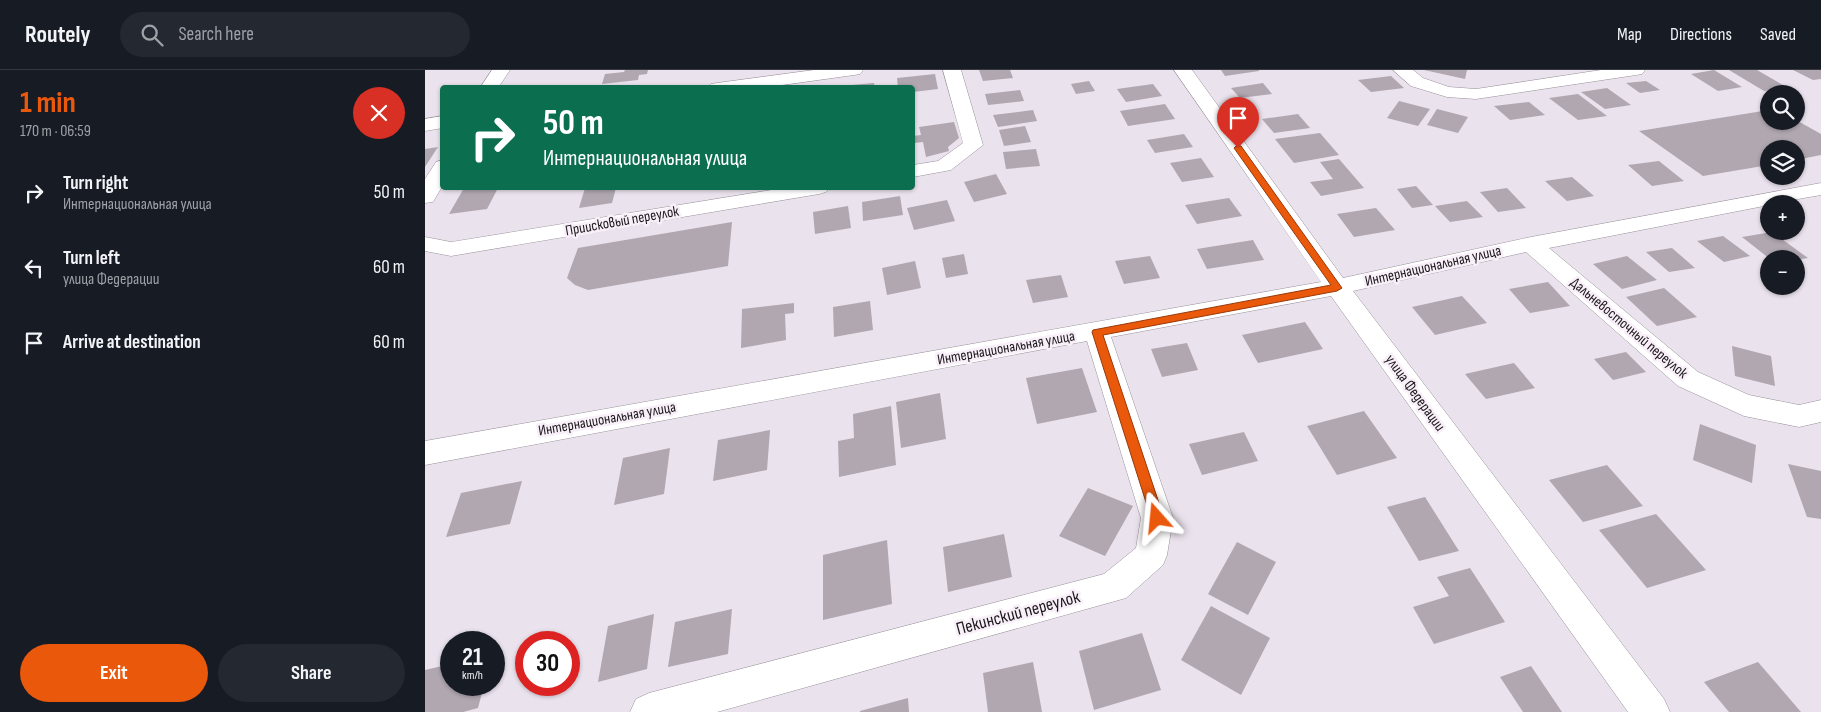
<!DOCTYPE html>
<meta charset="utf-8">
<style>
body{margin:0;font-family:"Sofia Sans Condensed",sans-serif;background:#242831;color:#f1f3f6;height:100vh;display:flex;flex-direction:column;font-size:19px;white-space:nowrap}
*{box-sizing:border-box;margin:0}
p{font-size:16px;color:#9ea1a6}
.icon{flex:none;width:28px;height:28px;fill:none;stroke:currentColor;stroke-width:2;stroke-linecap:round;stroke-linejoin:round}
.map{position:relative;flex:1;overflow:hidden}
.sheet{display:flex;flex-direction:column;background:#171b24;width:425px}
.sheet>*{flex:none}
.guide{position:absolute;left:15px;top:15px;width:475px;height:105px;border-radius:5px;box-shadow:0 1px 4px #0004;background:#0b6e4f;color:#fff;overflow:hidden}
.buttons{position:absolute;left:1335px;top:15px;display:grid;gap:10px}
.buttons a{display:grid;place-items:center;width:45px;height:45px;border-radius:50%;background:#171b24;box-shadow:0 1px 4px #0004;font-size:25px}
.speed{position:absolute;left:15px;top:561px;display:flex;gap:10px;font-size:25px;font-weight:700;text-align:center}
.speed>*{display:grid;place-content:center;width:65px;height:65px;border-radius:50%;background:#171b24;box-shadow:0 1px 4px #0004;line-height:1}
.speed small{font-size:12px;font-weight:400}
.speed .limit{border:8px solid #d22;background:#fff;color:#111}
.pin{position:absolute;display:grid;place-items:center;width:42px;height:42px;color:#fff;margin:-51px -21px;border-radius:50% 50% 50% 0;rotate:-45deg;box-shadow:0 0 5px #0007}
.pin .icon{rotate:45deg}
.me{position:absolute;width:55px;margin:-28px;rotate:342deg;stroke-linejoin:round;filter:drop-shadow(0 0 4px #0008)}
.turn{display:flex;align-items:center;gap:18px;height:105px;padding:0 20px;font-size:22px}
.turn .icon{width:65px;height:65px;stroke-width:2.5}
.turn b{display:block;font-size:35px;line-height:42px}
.round{display:grid;place-items:center;flex:none;width:52px;height:52px;border-radius:26px;background:#242831}
.headline{display:flex;align-items:center;justify-content:space-between;height:85px;padding:0 20px}
h1{font-size:30px;font-weight:700;line-height:38px;color:#ea580c}
.action{display:flex;gap:10px;margin-top:auto;padding:10px 20px}
.action a{flex:1;height:58px;border-radius:30px;background:#ea580c;color:#fff;font-size:20px;font-weight:700;line-height:58px;text-align:center}
.action a+a{background:#242831;color:#f1f3f6}
ul{padding:0;list-style:none}
li{display:flex;align-items:center;gap:15px;height:75px;padding:0 20px}
li div{flex:1}
li b{display:block;font-size:19px}
li em{font-style:normal}
header{display:flex;align-items:center;gap:30px;box-sizing:border-box;height:70px;padding:0 25px;background:#171b24;border-bottom:1px solid #363941}
header strong{font-size:24px}
nav{display:flex;gap:28px;margin-inline-start:auto;font-size:18px}
.search{width:350px;height:45px;background:#242831;display:flex;align-items:center;gap:12px;box-sizing:border-box;padding:0 18px;border-radius:28px;color:#9ea1a6;font-size:19px}
main{display:flex;flex:1;min-height:0}
.map>svg:first-child{display:block}
.building{fill:#b0a7b1}
.lines{fill:none;stroke-linecap:round;stroke-linejoin:round}
.minor-casing{stroke:#99919a;stroke-width:1}
.minor{fill:#fff;fill-rule:evenodd}
.route{fill:#ea580c;stroke:#983908}
.labels{text-anchor:middle;dominant-baseline:central;stroke-width:5;stroke-linejoin:round;paint-order:stroke}
.street-label{font-size:15px;fill:#1a171a;stroke:#f8eff9}
.near-street-label{font-size:18px;fill:#1a171a;stroke:#f8eff9}
</style>
<header>
<strong>Routely</strong>
<div class="search"><svg class="icon" aria-label="search" viewBox="0 0 24 24"><circle cx="10" cy="10" r="6"/><path d="M15 15l6 6"/></svg>Search here</div>
<nav><a>Map</a><a>Directions</a><a>Saved</a></nav>
</header>
<main>
<section class="sheet">
<div class="headline"><div><h1>1 min</h1><p>170 m · 06:59</p></div><a class="round" style="background:#d93025;color:#fff"><svg class="icon" aria-label="close" viewBox="0 0 24 24"><path d="M6 6l12 12M18 6L6 18"/></svg></a></div>
<ul>
<li><svg class="icon" aria-label="right" viewBox="0 0 24 24"><path d="M7 20v-9h11M14 6l5 5-5 5"/></svg><div><b>Turn right</b><p>Интернациональная улица</p></div><em>50 m</em></li>
<li><svg class="icon" aria-label="left" viewBox="0 0 24 24"><path d="M17 20v-9H6M10 6l-5 5 5 5"/></svg><div><b>Turn left</b><p>улица Федерации</p></div><em>60 m</em></li>
<li><svg class="icon" aria-label="arrive" viewBox="0 0 24 24"><path d="M6 21V4h12l-3 4 3 4H6"/></svg><div><b>Arrive at destination</b></div><em>60 m</em></li>
</ul>
<div class="action"><a>Exit</a><a>Share</a></div>
</section>
<div class="map">
<svg width="1396" height="642" viewBox="0 0 1396 642">
<rect width="100%" height="100%" fill="#eae2ec"/>
<g class="building">
<polygon points="200,0 223,0 222,4 214,5 213,10 177,14 180,4 199,2"/>
<polygon points="554,0 585,0 588,8 558,11"/>
<polygon points="796,0 834,0 834,1 800,6"/>
<polygon points="999,0 1042,0 1040,9"/>
<polygon points="1289,0 1317,17 1293,21 1266,4"/>
<polygon points="1304,0 1332,0 1363,18 1339,21"/>
<polygon points="1368,0 1396,0 1396,9 1388,10"/>
<polygon points="510,4 513,19 488,22 488,18 473,18 472,8"/>
<polygon points="966,6 979,18 946,22 933,10"/>
<polygon points="664,11 670,21 651,24 646,14"/>
<polygon points="1221,11 1235,20 1215,23 1201,13"/>
<polygon points="449,13 450,18 416,18 416,16"/>
<polygon points="838,13 847,24 815,28 806,18"/>
<polygon points="728,14 737,26 701,32 692,19"/>
<polygon points="1182,18 1206,35 1180,39 1156,22"/>
<polygon points="595,20 599,31 563,35 560,24"/>
<polygon points="1153,24 1182,46 1153,50 1124,28"/>
<polygon points="974,31 1005,39 993,56 962,48"/>
<polygon points="1104,32 1120,45 1085,50 1069,36"/>
<polygon points="740,34 750,49 703,56 695,41"/>
<polygon points="1012,39 1043,47 1033,63 1002,55"/>
<polygon points="608,40 612,51 573,57 568,45"/>
<polygon points="1344,40 1344,51 1371,51 1371,50 1396,64 1396,85 1371,90 1371,79 1344,79 1344,95 1278,106 1214,61"/>
<polygon points="873,44 885,58 849,63 837,49"/>
<polygon points="529,52 534,68 523,77 524,81 501,87 498,72 489,73 488,66 496,65 494,57"/>
<polygon points="600,56 606,72 579,76 574,60"/>
<polygon points="895,63 914,85 869,93 850,69"/>
<polygon points="759,64 768,77 730,83 722,70"/>
<polygon points="13,77 0,97 0,79"/>
<polygon points="611,79 615,96 581,99 578,82"/>
<polygon points="776,88 789,107 757,112 745,93"/>
<polygon points="914,89 939,118 896,126 885,112 908,109 895,92"/>
<polygon points="1234,91 1259,111 1227,116 1203,95"/>
<polygon points="571,104 582,124 549,132 539,112"/>
<polygon points="1147,107 1169,126 1142,131 1120,111"/>
<polygon points="991,116 1008,135 987,138 972,119"/>
<polygon points="39,118 73,118 62,139 24,144"/>
<polygon points="160,118 191,118 187,133 154,138"/>
<polygon points="1082,118 1101,138 1073,142 1055,122"/>
<polygon points="475,126 478,145 438,151 437,132"/>
<polygon points="804,128 817,146 772,154 760,135"/>
<polygon points="522,130 530,151 489,160 482,138"/>
<polygon points="1042,131 1058,147 1025,152 1010,136"/>
<polygon points="423,136 426,158 390,164 388,142"/>
<polygon points="951,138 970,160 929,167 912,144"/>
<polygon points="307,152 303,196 163,220 150,215 142,208 153,178"/>
<polygon points="1347,162 1383,188 1371,190 1345,189 1317,167"/>
<polygon points="1298,166 1325,186 1299,192 1272,171"/>
<polygon points="828,170 839,190 782,199 772,179"/>
<polygon points="1247,178 1270,198 1244,202 1221,182"/>
<polygon points="539,184 543,204 521,208 517,188"/>
<polygon points="725,186 735,208 699,214 690,191"/>
<polygon points="1202,186 1232,210 1197,219 1168,194"/>
<polygon points="490,191 496,218 462,225 457,198"/>
<polygon points="636,205 643,227 608,233 601,210"/>
<polygon points="1123,212 1145,236 1105,243 1084,219"/>
<polygon points="1239,218 1272,247 1232,256 1201,227"/>
<polygon points="1037,226 1062,253 1010,265 987,237"/>
<polygon points="445,231 448,260 409,267 408,237"/>
<polygon points="369,233 369,243 360,244 361,270 316,278 317,239"/>
<polygon points="880,252 898,279 833,293 817,265"/>
<polygon points="762,273 773,300 737,307 726,279"/>
<polygon points="1307,276 1346,286 1350,316 1310,306"/>
<polygon points="1201,282 1221,302 1188,310 1169,289"/>
<polygon points="1089,293 1110,318 1061,329 1040,304"/>
<polygon points="657,298 672,342 612,354 601,308"/>
<polygon points="515,323 521,369 476,378 471,332"/>
<polygon points="466,336 471,395 414,407 413,371 429,368 428,344"/>
<polygon points="939,341 972,388 912,405 882,356"/>
<polygon points="1275,354 1331,375 1327,413 1268,390"/>
<polygon points="345,360 342,400 288,411 293,370"/>
<polygon points="819,362 833,391 777,405 764,374"/>
<polygon points="245,378 239,424 189,435 198,388"/>
<polygon points="1363,394 1396,401 1396,449 1382,447"/>
<polygon points="1182,395 1218,436 1158,452 1124,410"/>
<polygon points="97,411 85,454 21,467 36,423"/>
<polygon points="663,418 708,436 680,486 634,466"/>
<polygon points="1000,427 1034,481 994,491 962,437"/>
<polygon points="1231,444 1281,500 1222,518 1174,460"/>
<polygon points="579,464 587,507 523,522 518,477"/>
<polygon points="462,470 467,534 398,550 398,485"/>
<polygon points="812,472 851,492 823,545 783,524"/>
<polygon points="1045,498 1080,552 1009,574 988,537 1024,526 1012,507"/>
<polygon points="786,536 845,568 816,625 756,590"/>
<polygon points="307,539 303,584 243,597 250,552"/>
<polygon points="229,544 222,599 173,612 183,556"/>
<polygon points="717,563 736,620 669,640 654,581"/>
<polygon points="608,592 617,642 563,642 558,603"/>
<polygon points="1333,592 1376,642 1304,642 1279,612"/>
<polygon points="26,594 26,615 59,615 53,638 38,642 0,642 0,600"/>
<polygon points="1106,596 1137,642 1098,642 1075,607"/>
<polygon points="483,628 484,642 435,642 435,641"/>
</g>
<g class="lines">
<defs>
<g id="minor">
<polygon points="67,0 85,0 73,18 55,18"/>
<polygon points="389,0 438,0 435,4 429,5 336,18 283,18 286,14 292,13"/>
<polygon points="518,0 536,0 558,75 526,100 488,107 488,95 513,91 538,73"/>
<polygon points="749,0 767,0 918,208 1106,167 1396,113 1396,125 1344,134 1344,135 1124,178 1273,302 1324,325 1374,335 1396,330 1396,352 1374,357 1319,346 1253,316 1101,182 928,221 1239,629 1245,642 1203,642 906,226 686,267 748,448 742,485 738,495 701,528 292,642 205,642 211,629 224,623 679,504 711,478 716,448 662,271 0,395 0,371 896,212"/>
<polygon points="968,0 988,0 998,8 1024,17 1051,19 1176,0 1220,0 1217,4 1211,5 1051,29 1022,27 986,16"/>
<polygon points="18,46 18,58 0,61 0,49"/>
<polygon points="18,90 18,115 8,132 0,133 0,109 11,92"/>
<polygon points="359,118 404,118 401,122 394,124 26,186 0,181 0,167 26,172"/>
</g>
</defs>
<use href="#minor" class="minor-casing"/>
<use href="#minor" class="minor"/>
</g>
<polygon class="route" points="811,76 816,76 917,218 912,221 678,265 739,448 737,451 732,453 728,451 726,448 667,262 668,260 906,215 809,78"/>
<g class="labels">
<g class="street-label">
<text transform="translate(197 151) rotate(-10)">Приисковый переулок</text>
<text transform="translate(1008 196) rotate(-13)">Интернациональная улица</text>
<text transform="translate(1204 258) rotate(40)">Дальневосточный переулок</text>
<text transform="translate(581 278) rotate(-10)">Интернациональная улица</text>
<text transform="translate(990 323) rotate(54)">улица Федерации</text>
<text transform="translate(182 349) rotate(-10)">Интернациональная улица</text>
</g>
<g class="near-street-label">
<text transform="translate(593 543) rotate(-15)">Пекинский переулок</text>
</g>
</g>
</svg>
<div class="buttons">
<a><svg class="icon" aria-label="search" viewBox="0 0 24 24"><circle cx="10" cy="10" r="6"/><path d="M15 15l6 6"/></svg></a>
<a><svg class="icon" aria-label="layers" viewBox="0 0 24 24"><path d="M12 4l9 5-9 5-9-5zM3 14l9 5 9-5"/></svg></a>
<a>+</a>
<a>−</a>
</div>
<div class="speed"><div>21<small>km/h</small></div><div class="limit">30</div></div>
<div class="pin" style="left:813px;top:78px;background:#d93025"><svg class="icon" aria-label="arrive" viewBox="0 0 24 24"><path d="M6 21V4h12l-3 4 3 4H6"/></svg></div>
<svg class="me" style="left:732px;top:448px" viewBox="-20 -20 40 40"><path d="M0-17L14 15 0 8-14 15z" fill="#ea580c" stroke="#fff" stroke-width="4"/></svg>
<div class="guide">
<div class="turn"><svg class="icon" aria-label="right" viewBox="0 0 24 24"><path d="M7 20v-9h11M14 6l5 5-5 5"/></svg><div><b>50 m</b>Интернациональная улица</div></div>
</div>
</div>
</main>
